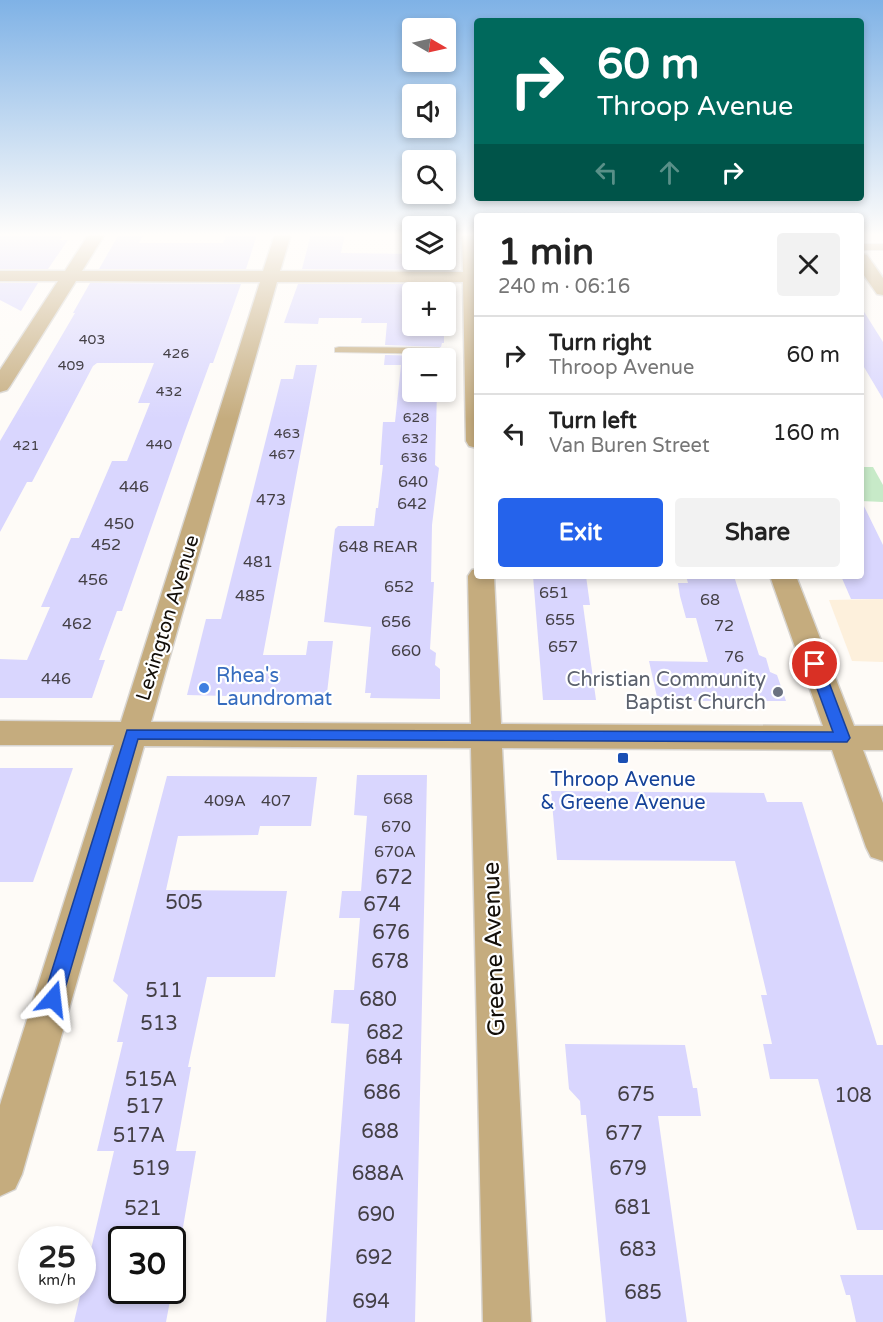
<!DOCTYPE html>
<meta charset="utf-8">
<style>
body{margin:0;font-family:"Varela Round",sans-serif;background:#f2f2f2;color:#222;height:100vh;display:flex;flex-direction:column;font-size:22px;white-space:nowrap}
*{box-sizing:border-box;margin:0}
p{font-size:20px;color:#767676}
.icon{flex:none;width:33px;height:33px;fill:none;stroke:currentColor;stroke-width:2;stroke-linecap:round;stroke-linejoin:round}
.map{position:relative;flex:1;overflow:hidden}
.details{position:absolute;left:474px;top:213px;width:390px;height:366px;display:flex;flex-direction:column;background:#fff;border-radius:6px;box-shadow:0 3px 9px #0003}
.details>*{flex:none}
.hud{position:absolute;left:474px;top:18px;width:390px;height:183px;border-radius:6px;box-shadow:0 3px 9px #0003;background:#00695c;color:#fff;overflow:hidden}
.needle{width:39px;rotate:99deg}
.buttons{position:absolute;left:402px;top:18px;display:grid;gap:12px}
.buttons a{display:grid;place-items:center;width:54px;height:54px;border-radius:6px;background:#fff;box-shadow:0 3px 9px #0003;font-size:30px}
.speed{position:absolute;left:18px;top:1226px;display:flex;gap:12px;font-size:30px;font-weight:700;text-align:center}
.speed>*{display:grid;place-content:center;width:78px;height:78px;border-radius:50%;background:#fff;box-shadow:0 3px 9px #0003;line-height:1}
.speed small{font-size:15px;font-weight:400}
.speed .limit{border:3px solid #111;border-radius:9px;background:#fff;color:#111}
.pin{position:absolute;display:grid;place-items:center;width:51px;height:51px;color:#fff;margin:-26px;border:3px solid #fff;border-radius:50%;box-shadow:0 2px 6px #0007}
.me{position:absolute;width:66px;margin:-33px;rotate:17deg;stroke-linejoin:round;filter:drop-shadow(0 0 4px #0008)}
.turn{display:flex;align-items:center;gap:21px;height:126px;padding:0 24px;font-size:27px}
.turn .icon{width:78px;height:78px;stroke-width:2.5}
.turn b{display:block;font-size:42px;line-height:51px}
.lanes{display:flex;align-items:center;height:57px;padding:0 24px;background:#0003;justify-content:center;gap:30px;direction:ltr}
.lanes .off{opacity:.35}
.round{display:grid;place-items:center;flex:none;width:63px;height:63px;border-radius:6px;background:#f2f2f2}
.overview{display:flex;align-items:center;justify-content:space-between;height:102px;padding:0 24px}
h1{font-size:36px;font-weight:700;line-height:45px}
.cta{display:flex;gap:12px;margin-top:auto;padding:12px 24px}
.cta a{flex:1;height:69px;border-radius:6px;background:#2563eb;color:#fff;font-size:24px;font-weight:700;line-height:69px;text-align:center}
.cta a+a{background:#f2f2f2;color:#222}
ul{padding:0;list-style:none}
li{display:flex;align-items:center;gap:18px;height:78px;padding:0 24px;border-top:2px solid #e0e0e0}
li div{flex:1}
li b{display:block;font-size:22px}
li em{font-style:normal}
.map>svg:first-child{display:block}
.industrial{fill:#fdf0dc}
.green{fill:#c7eac8}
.building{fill:#d9d6fe}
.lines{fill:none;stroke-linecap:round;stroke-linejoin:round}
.lane-casing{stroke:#d8d5d1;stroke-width:2}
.street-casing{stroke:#d8d5d1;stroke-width:3}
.lane{fill:#c5ac7e;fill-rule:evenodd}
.street{fill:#c5ac7e;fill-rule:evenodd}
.route{fill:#2563eb;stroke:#184099;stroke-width:1.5}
.shop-dot{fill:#3f7fe0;stroke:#fff;stroke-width:2}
.worship-dot{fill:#6b7280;stroke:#fff;stroke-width:2}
.transit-dot{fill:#1a4fb4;stroke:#fff;stroke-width:2}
.labels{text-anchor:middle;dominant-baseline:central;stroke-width:4.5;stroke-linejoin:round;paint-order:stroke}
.far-number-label{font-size:14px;fill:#444046}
.number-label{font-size:16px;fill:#444046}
.street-label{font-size:20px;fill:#130e08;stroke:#fff}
.shop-label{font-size:20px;fill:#366cbe;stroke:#fff;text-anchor:start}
.worship-label{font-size:20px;fill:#5b616d;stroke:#fff;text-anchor:end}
.transit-label{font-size:20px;fill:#164399;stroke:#fff}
.near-number-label{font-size:20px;fill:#444046}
.near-street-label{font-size:24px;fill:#130e08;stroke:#fff}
</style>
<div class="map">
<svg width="883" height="1322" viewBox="0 0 883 1322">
<rect width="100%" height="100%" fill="#fefbf7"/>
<polygon class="industrial" points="883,599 883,662 852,661 829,600"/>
<polygon class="green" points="861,467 873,467 883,485 883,502 861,501"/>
<g class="building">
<polygon points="0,234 64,234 60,240 68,240 48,269 0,269"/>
<polygon points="119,234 144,234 139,243 223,243 227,234 257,235 246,269 99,269"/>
<polygon points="311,234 345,234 341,253 412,254 412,260 445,260 444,270 302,269"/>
<polygon points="0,283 38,283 21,311 0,300"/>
<polygon points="90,283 241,284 213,363 210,363 185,431 122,611 117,611 99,660 105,660 92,698 0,698 0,659 27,660 50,607 41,607 71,538 79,538 112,461 127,461 150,403 138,403 154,363 97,363 93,366 32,482 27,482 0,532 0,441 75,313 73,313"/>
<polygon points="298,284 444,284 444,292 412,292 412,326 444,326 444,343 442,343 441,347 385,345 387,323 361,323 362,318 319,318 318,324 284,323"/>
<polygon points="861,307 883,342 883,399 861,362"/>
<polygon points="385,355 434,356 434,358 412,358 412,392 437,392 435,465 439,468 432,525 431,582 434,582 430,649 436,653 435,665 440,669 440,699 370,698 371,693 365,693 371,627 324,622 335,529 338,526 374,526 376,508 378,508 383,465 380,465 383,422 395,422 401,365 384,365"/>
<polygon points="296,365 317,365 263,655 306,655 308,641 333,641 327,693 231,692 226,696 187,695 206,619 221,619 281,379 293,379"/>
<polygon points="861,500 883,545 883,599 851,599 841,576 861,576"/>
<polygon points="533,576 586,576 590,605 583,605 596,700 543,700"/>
<polygon points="686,576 734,576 759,655 766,658 770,672 777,675 786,701 683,701 683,697 657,697 649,661 708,662 696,618 686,618 680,596 678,583 688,583"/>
<polygon points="0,768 73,768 33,882 0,882"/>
<polygon points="357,775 427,775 415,1322 326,1322 349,1024 331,1023 334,990 354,990 360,918 339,918 342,891 361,891 367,816 354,815"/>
<polygon points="167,776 317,777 311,826 260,826 258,835 178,836 166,890 287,891 275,977 207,977 188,1067 191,1067 176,1151 196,1151 181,1239 122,1239 122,1290 172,1290 166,1322 74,1322 114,1151 97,1151 123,1042 117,1042 128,995 113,981"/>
<polygon points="551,791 764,793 767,802 802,802 877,1045 883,1045 883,1230 857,1230 818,1079 770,1079 763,1044 772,1044 761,995 767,995 735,861 557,860"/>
<polygon points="565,1044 685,1045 693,1088 697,1088 701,1116 658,1116 687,1322 606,1322 586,1115 581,1115 580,1101 569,1089"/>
<polygon points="840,1275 883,1275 883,1322 856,1322 850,1295 846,1295"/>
</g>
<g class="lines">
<defs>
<g id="lane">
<rect x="861" y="244" width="22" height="6"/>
<polygon points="339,347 439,348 444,351 439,354 335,352 335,348"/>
</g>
<g id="street">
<polygon points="89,234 105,234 82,271 263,271 275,234 291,234 280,271 463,272 462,234 477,234 477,448 469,446 466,441 463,282 277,282 151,722 471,724 468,576 472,570 477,569 477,576 494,576 501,724 823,726 770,576 796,576 854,726 883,726 883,750 863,750 883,803 883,861 871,857 866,847 832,750 502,748 531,1322 483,1322 471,748 144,746 22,1174 15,1189 0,1196 0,1105 114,745 0,745 0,721 121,722 260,282 76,281 10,386 7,390 0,392 0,370 58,281 0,281 0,271 65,271"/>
<polygon points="861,254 867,255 883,278 883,295 877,294 861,271"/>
</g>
</defs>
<use href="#lane" class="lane-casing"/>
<use href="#street" class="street-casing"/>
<use href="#lane" class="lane"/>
<use href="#street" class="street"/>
</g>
<linearGradient id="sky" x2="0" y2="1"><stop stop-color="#7fb2e6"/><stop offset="0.56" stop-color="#fffdfb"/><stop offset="1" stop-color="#fffdfb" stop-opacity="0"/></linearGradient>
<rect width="883" height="419" fill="url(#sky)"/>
<polygon class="route" points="815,659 822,664 850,738 847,742 138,739 62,999 59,1005 53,1008 46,1005 43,999 127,730 833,732 808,664"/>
<circle class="shop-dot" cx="204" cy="688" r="6"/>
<circle class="worship-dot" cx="778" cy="692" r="6"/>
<rect class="transit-dot" x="617" y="752" width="12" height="12" rx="3"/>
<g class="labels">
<g class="far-number-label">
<text x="92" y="339">403</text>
<text x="176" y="353">426</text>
<text x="71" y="365">409</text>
<text x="169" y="391">432</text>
<text x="416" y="417">628</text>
<text x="287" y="433">463</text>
<text x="415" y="438">632</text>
<text x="159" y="444">440</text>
<text x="26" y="445">421</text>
<text x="282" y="454">467</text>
<text x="414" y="457">636</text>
</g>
<g class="number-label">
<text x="413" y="482">640</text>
<text x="134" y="487">446</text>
<text x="271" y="500">473</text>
<text x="412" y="504">642</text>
<text x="119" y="524">450</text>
<text x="106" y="545">452</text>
<text x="378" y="547">648 REAR</text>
<text x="258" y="562">481</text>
<text x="93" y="580">456</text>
<text x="399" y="587">652</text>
<text x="554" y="593">651</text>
<text x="250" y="596">485</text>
<text x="710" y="600">68</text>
<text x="560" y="620">655</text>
<text x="396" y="622">656</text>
<text x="77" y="624">462</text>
<text x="724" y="626">72</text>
<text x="563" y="647">657</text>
<text x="406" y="651">660</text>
<text x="734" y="657">76</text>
<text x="56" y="679">446</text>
<text x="398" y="799">668</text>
<text x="225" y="801">409A</text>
<text x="276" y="801">407</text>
<text x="396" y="827">670</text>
<text x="395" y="852">670A</text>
</g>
<g class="street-label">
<text transform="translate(168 618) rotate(-73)">Lexington Avenue</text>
</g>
<g class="shop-label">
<text x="216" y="676">Rhea's<tspan x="216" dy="23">Laundromat</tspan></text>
</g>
<g class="worship-label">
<text x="766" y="680">Christian Community<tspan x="766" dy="23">Baptist Church</tspan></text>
</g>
<g class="transit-label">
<text x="623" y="780">Throop Avenue<tspan x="623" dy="23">&amp; Greene Avenue</tspan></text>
</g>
<g class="near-number-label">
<text x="394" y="878">672</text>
<text x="184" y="903">505</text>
<text x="382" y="905">674</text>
<text x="391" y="933">676</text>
<text x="390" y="962">678</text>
<text x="164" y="991">511</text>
<text x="378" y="1000">680</text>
<text x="159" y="1024">513</text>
<text x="385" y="1033">682</text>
<text x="384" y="1058">684</text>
<text x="151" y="1080">515A</text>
<text x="382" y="1093">686</text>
<text x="636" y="1095">675</text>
<text x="853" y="1096">108</text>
<text x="145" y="1107">517</text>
<text x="380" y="1132">688</text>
<text x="624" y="1134">677</text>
<text x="139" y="1136">517A</text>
<text x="151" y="1169">519</text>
<text x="628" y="1169">679</text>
<text x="378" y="1174">688A</text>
<text x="633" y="1208">681</text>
<text x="143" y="1209">521</text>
<text x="376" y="1215">690</text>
<text x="638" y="1250">683</text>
<text x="374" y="1258">692</text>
<text x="643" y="1293">685</text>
<text x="371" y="1302">694</text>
</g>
<g class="near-street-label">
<text transform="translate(494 949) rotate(-92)">Greene Avenue</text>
</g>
</g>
</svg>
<div class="buttons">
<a><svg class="needle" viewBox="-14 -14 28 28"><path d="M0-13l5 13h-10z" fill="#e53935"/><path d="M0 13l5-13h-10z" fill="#767676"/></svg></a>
<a><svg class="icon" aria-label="sound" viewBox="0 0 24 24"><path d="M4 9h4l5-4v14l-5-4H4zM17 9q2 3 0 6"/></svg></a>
<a><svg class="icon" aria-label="search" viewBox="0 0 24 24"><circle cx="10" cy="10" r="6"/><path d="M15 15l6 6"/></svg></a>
<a><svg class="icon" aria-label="layers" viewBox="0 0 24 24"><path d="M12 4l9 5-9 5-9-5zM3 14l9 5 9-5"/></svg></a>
<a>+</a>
<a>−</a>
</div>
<div class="speed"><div>25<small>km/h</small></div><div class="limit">30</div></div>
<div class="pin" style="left:815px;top:664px;background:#d93025"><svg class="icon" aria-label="arrive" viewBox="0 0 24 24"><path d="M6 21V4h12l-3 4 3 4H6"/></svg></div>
<svg class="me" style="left:53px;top:999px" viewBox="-20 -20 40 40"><path d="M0-17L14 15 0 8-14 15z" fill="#2563eb" stroke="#fff" stroke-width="4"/></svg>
<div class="hud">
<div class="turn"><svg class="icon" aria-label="right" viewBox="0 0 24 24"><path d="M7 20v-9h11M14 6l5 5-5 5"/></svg><div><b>60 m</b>Throop Avenue</div></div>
<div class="lanes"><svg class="icon off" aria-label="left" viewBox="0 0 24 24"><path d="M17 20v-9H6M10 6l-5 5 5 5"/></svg><svg class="icon off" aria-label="ahead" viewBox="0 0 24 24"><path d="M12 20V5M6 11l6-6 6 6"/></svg><svg class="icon" aria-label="right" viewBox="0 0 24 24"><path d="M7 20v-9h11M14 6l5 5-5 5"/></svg></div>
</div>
<section class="details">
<div class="overview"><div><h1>1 min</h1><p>240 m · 06:16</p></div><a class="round"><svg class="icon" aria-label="close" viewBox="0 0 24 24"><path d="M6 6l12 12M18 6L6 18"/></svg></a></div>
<ul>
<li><svg class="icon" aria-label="right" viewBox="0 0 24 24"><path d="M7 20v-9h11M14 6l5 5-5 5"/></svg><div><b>Turn right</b><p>Throop Avenue</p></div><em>60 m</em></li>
<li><svg class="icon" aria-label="left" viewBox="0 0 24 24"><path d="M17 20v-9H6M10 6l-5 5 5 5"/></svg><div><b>Turn left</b><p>Van Buren Street</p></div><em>160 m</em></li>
</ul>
<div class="cta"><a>Exit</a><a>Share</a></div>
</section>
</div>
